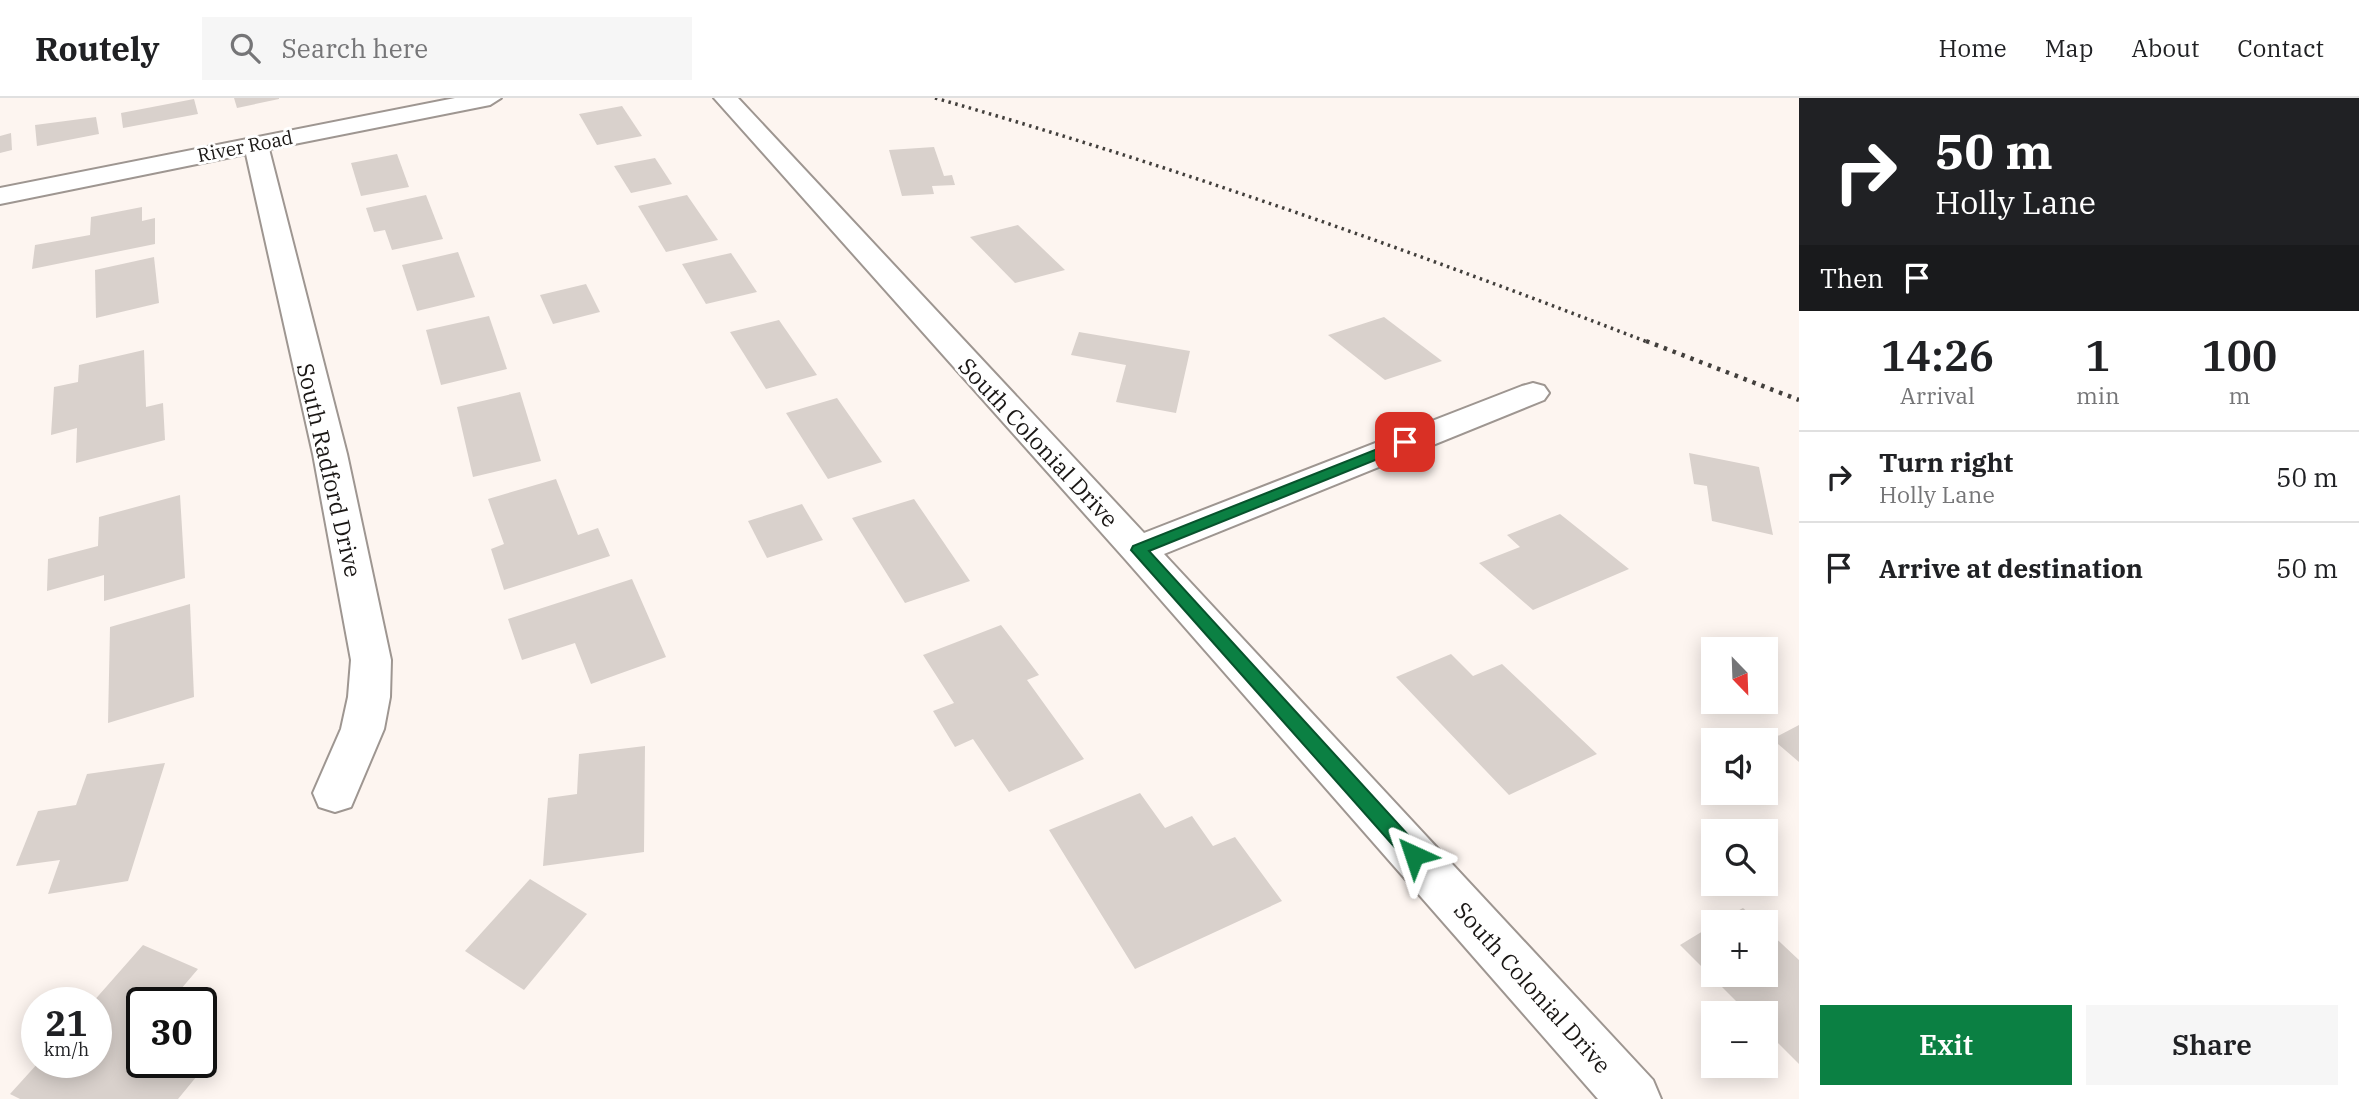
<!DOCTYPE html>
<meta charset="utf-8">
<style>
body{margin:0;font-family:"IBM Plex Serif",serif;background:#f6f6f6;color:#202124;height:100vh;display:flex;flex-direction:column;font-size:26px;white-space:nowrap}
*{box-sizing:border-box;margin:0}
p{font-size:23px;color:#757577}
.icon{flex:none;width:38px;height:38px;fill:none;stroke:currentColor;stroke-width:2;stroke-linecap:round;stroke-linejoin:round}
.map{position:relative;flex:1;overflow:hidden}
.panel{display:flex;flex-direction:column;background:#fff;width:560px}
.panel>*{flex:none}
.hud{background:#202124;color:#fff;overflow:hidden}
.needle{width:46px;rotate:157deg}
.fabs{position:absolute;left:1701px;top:539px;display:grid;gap:14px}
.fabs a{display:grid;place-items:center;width:77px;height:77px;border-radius:0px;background:#fff;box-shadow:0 4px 18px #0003;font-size:35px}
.speed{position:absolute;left:21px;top:889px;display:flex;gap:14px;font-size:35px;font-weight:700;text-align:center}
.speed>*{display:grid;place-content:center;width:91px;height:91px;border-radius:50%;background:#fff;box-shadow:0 4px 18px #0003;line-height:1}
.speed small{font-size:18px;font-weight:400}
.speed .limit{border:4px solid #111;border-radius:10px;background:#fff;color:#111}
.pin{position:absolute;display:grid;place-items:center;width:60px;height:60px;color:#fff;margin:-30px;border-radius:14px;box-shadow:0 4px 10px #0006}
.me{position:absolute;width:77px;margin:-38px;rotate:318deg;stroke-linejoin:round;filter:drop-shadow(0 0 5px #0008)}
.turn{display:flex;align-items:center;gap:24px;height:147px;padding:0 21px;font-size:32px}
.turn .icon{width:91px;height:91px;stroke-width:2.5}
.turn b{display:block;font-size:49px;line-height:60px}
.then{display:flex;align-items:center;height:66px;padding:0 21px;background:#0003;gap:14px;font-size:26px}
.eta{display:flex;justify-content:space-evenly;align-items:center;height:119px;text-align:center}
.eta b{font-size:42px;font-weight:600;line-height:49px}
.button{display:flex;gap:14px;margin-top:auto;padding:14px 21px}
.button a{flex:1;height:80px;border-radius:0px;background:#0b8043;color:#fff;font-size:28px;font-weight:600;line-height:80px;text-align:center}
.button a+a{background:#f6f6f6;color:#202124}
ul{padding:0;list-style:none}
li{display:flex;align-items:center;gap:21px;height:91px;padding:0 21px;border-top:2px solid #e0e0e0}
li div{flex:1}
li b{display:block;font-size:26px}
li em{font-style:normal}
header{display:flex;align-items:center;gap:42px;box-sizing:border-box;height:98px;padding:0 35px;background:#fff;border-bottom:2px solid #e0e0e0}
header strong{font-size:33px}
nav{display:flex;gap:38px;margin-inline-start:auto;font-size:24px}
.search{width:490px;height:63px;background:#f6f6f6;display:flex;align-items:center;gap:18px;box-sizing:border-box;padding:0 24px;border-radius:0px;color:#757577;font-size:26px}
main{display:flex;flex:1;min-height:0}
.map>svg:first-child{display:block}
.building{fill:#d9d1cc}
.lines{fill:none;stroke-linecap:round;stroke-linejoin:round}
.minor-casing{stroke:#9e9691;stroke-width:4}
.minor{fill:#fff;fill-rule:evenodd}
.rail-far1{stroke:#423f3c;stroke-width:3.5;stroke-dasharray:2.5 4.5;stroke-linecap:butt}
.rail{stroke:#423f3c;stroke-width:4.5;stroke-dasharray:3.5 6;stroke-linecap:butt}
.route{fill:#0b8043;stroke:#07532c;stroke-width:2}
.labels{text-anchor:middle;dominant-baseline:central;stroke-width:6;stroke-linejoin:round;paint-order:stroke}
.far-street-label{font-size:19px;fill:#1a1715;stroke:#fff}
.street-label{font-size:23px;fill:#1a1715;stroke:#fff}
</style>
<header>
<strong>Routely</strong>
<div class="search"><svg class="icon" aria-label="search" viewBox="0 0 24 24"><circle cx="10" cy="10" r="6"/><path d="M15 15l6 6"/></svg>Search here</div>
<nav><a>Home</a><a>Map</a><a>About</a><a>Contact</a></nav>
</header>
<main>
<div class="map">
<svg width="1799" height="1001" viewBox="0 0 1799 1001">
<rect width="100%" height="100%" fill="#fdf5f0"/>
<g class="building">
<polygon points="234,0 279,0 279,1 237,10"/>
<polygon points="194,1 198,16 123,30 121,15"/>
<polygon points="622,8 642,38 597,47 579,16"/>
<polygon points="96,19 99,36 37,48 35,27"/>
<polygon points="11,35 12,52 0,55 0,38"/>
<polygon points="934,49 944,78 952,77 955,87 932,88 934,96 902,98 889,52"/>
<polygon points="397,56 409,89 361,98 351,65"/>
<polygon points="655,60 672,86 631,95 614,68"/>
<polygon points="426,97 443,141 392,152 385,132 374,134 366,110"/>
<polygon points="687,97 718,142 666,154 638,108"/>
<polygon points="142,109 142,123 155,120 155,146 32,171 35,147 90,137 91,119"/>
<polygon points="1018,127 1065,172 1015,185 970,139"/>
<polygon points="458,154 475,199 417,213 402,167"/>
<polygon points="731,155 757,194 706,206 682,166"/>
<polygon points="154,159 159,205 96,220 95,172"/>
<polygon points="586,186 600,214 553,226 540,197"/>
<polygon points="489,218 507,271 441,287 426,232"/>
<polygon points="1384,219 1442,263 1385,282 1328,237"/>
<polygon points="779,222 817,277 766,291 730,234"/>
<polygon points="1079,234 1190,253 1176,315 1116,304 1126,267 1071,257"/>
<polygon points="144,252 146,309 163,305 165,342 76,365 77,330 51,337 54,289 78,284 79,267"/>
<polygon points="520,294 541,363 473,379 457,309"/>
<polygon points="837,300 882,364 828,381 786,315"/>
<polygon points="1689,355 1759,369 1773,437 1712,423 1707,388 1694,386"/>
<polygon points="556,381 578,437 598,430 610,458 504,492 491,451 504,446 488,401"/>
<polygon points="180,397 185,480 104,503 104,477 47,493 48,461 98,448 99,419"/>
<polygon points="914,401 970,483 905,505 852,420"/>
<polygon points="802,406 823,442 767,460 748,423"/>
<polygon points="1560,416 1629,471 1533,512 1479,465 1520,449 1507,437"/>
<polygon points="632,481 666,559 591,586 575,545 522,562 508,521"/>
<polygon points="190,506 194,599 108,625 110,529"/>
<polygon points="1001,527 1039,577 1027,582 1084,661 1009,694 973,641 955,649 933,613 954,605 923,557"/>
<polygon points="1451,556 1473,578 1502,566 1597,656 1509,697 1396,579"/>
<polygon points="1799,627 1799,664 1772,641"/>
<polygon points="645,648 644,754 543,768 548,700 577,696 579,656"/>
<polygon points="165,665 128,783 48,796 60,762 16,768 38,713 76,707 87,676"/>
<polygon points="1140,695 1165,730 1192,718 1213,748 1235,739 1282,803 1135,871 1049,732"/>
<polygon points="530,781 587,816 524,892 465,853"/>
<polygon points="1743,810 1759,824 1718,824"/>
<polygon points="1713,827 1713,877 1766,877 1766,831 1799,862 1799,966 1766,933 1766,915 1748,915 1680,847"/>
<polygon points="143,847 198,871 169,905 142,905 142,964 206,967 178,1001 20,1001 10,996 39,964 96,964 96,905 92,905"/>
</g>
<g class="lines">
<defs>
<g id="minor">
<polygon points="455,0 501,0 490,7 269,51 347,356 391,562 390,599 384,631 351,709 335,714 319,709 313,695 341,631 348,599 351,562 313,356 246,56 0,106 0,90"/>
<polygon points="714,0 738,0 1144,435 1522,288 1533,285 1544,288 1549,295 1544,302 1164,456 1653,982 1661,1001 1598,1001 1125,461"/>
</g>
</defs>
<use href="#minor" class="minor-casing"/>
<use href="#minor" class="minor"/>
<path class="rail-far1" d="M 935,0 C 1178,69 1415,154 1650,245"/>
<polyline class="rail" points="1646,243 1799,302"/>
</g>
<polygon class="route" points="1405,340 1412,344 1410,348 1149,453 1421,751 1424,757 1421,763 1414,765 1407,763 1131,452 1133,448"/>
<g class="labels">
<g class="far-street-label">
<text transform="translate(245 48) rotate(-11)">River Road</text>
</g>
<g class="street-label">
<text transform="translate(1039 344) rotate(47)">South Colonial Drive</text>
<text transform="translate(330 372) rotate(77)">South Radford Drive</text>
<text transform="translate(1533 889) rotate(48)">South Colonial Drive</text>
</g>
</g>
</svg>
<div class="fabs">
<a><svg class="needle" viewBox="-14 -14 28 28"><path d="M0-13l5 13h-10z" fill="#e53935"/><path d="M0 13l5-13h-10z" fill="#757577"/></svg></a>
<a><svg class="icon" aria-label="sound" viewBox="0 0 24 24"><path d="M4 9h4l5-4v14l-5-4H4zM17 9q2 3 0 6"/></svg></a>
<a><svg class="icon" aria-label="search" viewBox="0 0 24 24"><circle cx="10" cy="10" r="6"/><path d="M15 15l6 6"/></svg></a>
<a>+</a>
<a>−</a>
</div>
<div class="speed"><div>21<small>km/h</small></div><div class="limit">30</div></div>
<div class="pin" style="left:1405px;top:344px;background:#d93025"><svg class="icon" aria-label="arrive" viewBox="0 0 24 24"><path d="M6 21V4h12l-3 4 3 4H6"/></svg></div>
<svg class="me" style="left:1414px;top:757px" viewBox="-20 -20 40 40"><path d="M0-17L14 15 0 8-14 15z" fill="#0b8043" stroke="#fff" stroke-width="4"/></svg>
</div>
<section class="panel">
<div class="hud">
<div class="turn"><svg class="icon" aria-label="right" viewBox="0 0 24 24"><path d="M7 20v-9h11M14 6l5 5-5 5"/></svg><div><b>50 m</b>Holly Lane</div></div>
<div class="then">Then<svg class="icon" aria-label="arrive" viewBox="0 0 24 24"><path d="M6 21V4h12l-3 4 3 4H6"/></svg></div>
</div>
<div class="eta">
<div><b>14:26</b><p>Arrival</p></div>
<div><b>1</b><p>min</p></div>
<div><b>100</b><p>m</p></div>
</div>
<ul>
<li><svg class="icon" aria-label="right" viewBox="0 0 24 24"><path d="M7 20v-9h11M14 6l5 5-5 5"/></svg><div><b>Turn right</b><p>Holly Lane</p></div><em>50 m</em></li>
<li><svg class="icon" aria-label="arrive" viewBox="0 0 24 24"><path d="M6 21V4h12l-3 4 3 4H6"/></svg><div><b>Arrive at destination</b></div><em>50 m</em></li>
</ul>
<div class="button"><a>Exit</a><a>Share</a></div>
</section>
</main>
